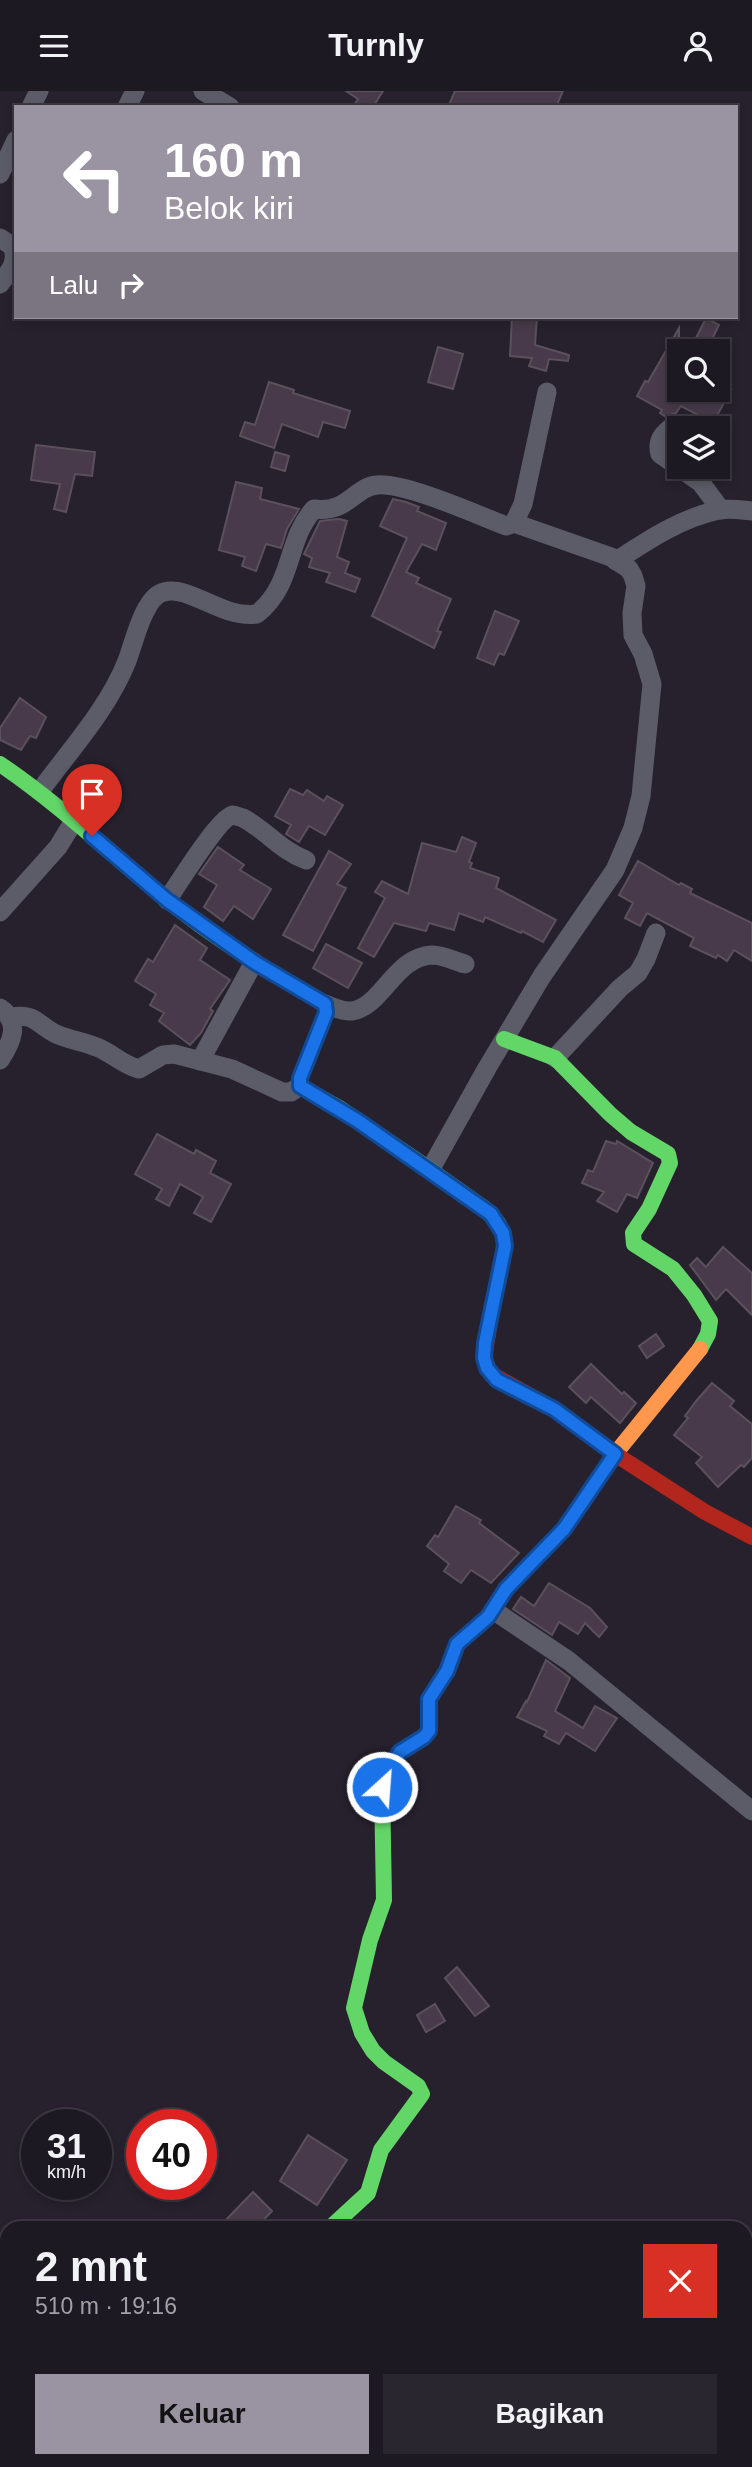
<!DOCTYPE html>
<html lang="id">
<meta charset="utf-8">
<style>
body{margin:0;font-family:Arial,sans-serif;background:#2a262f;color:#f1f3f6;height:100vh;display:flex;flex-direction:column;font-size:26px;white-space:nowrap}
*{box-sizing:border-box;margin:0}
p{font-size:23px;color:#a0a0a5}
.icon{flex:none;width:38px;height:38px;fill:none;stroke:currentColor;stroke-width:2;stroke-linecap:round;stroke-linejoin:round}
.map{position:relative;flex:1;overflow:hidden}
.sheet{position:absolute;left:0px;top:2130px;width:752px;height:247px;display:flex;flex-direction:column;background:#1d1922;border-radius:21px 21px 0 0;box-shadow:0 4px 10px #0003,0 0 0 2px #3b3840}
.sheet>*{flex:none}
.top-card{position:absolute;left:14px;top:14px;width:724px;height:214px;border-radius:0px;box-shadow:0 4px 10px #0003,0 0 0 2px #3b3840;background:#9993a2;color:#fff;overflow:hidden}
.controls{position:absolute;left:667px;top:248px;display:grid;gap:14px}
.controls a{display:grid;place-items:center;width:63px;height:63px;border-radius:0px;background:#1d1922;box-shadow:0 4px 10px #0003,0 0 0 2px #3b3840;font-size:35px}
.speed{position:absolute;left:21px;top:2018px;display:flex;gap:14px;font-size:35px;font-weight:700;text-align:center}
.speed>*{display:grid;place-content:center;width:91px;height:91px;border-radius:50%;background:#1d1922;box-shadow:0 4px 10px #0003,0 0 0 2px #3b3840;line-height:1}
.speed small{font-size:18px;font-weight:400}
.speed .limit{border:10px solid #d22;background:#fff;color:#111}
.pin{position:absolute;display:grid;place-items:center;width:60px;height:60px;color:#fff;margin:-72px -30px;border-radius:50% 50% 50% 0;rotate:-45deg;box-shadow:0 0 7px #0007}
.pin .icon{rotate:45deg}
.me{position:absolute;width:77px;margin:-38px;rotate:26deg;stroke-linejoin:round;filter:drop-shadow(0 0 5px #0008)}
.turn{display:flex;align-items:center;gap:24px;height:147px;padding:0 35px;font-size:32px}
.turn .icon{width:91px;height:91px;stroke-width:2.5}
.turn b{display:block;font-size:49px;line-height:60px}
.then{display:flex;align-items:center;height:66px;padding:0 35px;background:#0003;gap:14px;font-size:26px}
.round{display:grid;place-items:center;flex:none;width:74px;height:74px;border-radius:0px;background:#2a262f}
.overview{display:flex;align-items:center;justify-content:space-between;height:119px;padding:0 35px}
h1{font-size:42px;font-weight:800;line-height:52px}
.primary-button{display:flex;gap:14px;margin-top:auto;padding:14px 35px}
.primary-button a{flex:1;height:80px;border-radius:0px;background:#9993a2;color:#111;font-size:28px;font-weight:800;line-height:80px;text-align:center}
.primary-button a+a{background:#2a262f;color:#f1f3f6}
header{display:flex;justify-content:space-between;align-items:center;height:91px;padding:0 35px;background:#1d1922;font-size:32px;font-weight:800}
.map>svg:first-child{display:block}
.building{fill:#483a4a;stroke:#5a515b;stroke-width:2}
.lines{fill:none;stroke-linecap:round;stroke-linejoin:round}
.street{stroke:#5c5c69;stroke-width:19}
.fast{stroke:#63d668;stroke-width:16}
.slow{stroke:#ff974d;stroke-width:16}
.jam{stroke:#b3261e;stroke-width:16}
.route-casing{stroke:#114b97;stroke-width:18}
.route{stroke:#1a73e8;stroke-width:12}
</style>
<header><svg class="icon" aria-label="menu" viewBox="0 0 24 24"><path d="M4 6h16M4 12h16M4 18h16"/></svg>Turnly<svg class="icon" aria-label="person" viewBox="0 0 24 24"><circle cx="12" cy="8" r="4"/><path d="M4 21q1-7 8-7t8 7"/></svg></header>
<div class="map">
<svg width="752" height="2376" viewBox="0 0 752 2376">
<rect width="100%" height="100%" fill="#27212e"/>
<g class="building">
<polygon points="346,0 383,0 373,16 353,16 358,8"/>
<polygon points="455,0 563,0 556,16 448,16"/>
<polygon points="512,226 537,226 535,254 569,264 568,270 549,268 546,280 529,275 532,267 510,265"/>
<polygon points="706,227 719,234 706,261 689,261"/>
<polygon points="679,237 679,299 731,299 713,332 681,315 676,322 666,326 660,322 662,319 637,305 645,290 648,291"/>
<polygon points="438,256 463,263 453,298 428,291"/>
<polygon points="269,291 294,299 293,302 350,320 345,337 323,331 318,346 282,333 274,357 240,345 245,331 255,334"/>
<polygon points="36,354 95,361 92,385 75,383 66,421 54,418 60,393 31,389"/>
<polygon points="275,361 289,365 285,380 271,376"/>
<polygon points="236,391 262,397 260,408 299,418 287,438 281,457 266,453 256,480 242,475 245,466 219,459"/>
<polygon points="393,408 406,411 419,416 417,420 446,432 436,459 422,453 406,481 419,487 416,492 451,508 437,540 441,541 434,557 372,525 407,447 380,435"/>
<polygon points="339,428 347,430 337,466 349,471 345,482 360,488 355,501 326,491 330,482 309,476 312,467 304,463 320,430"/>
<polygon points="495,520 519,530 504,564 499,562 494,574 477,567"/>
<polygon points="20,607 46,626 36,647 30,645 21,659 0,649 0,637"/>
<polygon points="290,698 303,704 307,699 324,710 327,705 343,714 325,744 309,735 299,751 286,743 291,734 275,725"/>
<polygon points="462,746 476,752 469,771 472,772 470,777 499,787 496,797 556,829 543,851 522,840 521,842 485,826 483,831 459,822 454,839 429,832 426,840 394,832 374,866 358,857 385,807 375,801 382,790 408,803 422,752 456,761"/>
<polygon points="218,756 244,774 240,779 271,798 253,828 234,815 223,830 204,816 217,794 199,783"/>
<polygon points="329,760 351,773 337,793 346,797 313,860 283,844"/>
<polygon points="638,770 679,794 681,792 692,798 690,802 752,832 752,870 734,859 727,870 718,864 716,867 690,855 694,847 647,822 640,835 625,827 633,812 619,804"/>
<polygon points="175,834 207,857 200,869 230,889 210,918 213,920 201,942 190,954 159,930 164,922 150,914 156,903 135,890 148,868 153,871"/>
<polygon points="326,853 362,872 348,897 313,877"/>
<polygon points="157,1043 194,1063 196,1059 216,1070 210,1082 231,1093 211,1131 194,1122 203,1106 180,1093 169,1115 156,1108 162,1098 135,1083"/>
<polygon points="606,1050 616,1053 617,1050 653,1072 637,1107 627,1103 617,1121 597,1110 604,1101 582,1092 588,1079 593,1081"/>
<polygon points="723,1156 752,1182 752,1224 726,1198 716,1209 690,1174 697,1167 706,1176"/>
<polygon points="656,1243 664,1255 647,1267 639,1255"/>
<polygon points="591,1273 622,1303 624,1301 636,1312 620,1332 591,1306 586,1312 569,1296"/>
<polygon points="712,1292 734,1310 730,1315 752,1333 752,1367 744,1376 741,1374 718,1396 696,1372 702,1366 674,1344 688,1327 685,1325 697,1309"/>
<polygon points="456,1415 481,1429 479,1432 519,1462 491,1492 471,1479 461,1492 444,1480 449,1473 427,1455 435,1444 438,1446"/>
<polygon points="549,1492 590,1517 607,1536 599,1546 585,1532 578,1543 559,1531 552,1544 513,1518 521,1506 534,1515"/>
<polygon points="546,1569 570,1587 555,1620 583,1637 595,1615 617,1627 595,1660 566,1642 559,1653 544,1645 547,1640 517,1626 526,1610 527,1611"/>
<polygon points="457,1876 489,1915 475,1925 445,1887"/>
<polygon points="435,1913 445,1930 426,1941 417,1924"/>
<polygon points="308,2044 347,2069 317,2114 280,2090"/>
<polygon points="253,2101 272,2120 256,2137 218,2137"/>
</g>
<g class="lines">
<g class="street">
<polyline points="203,0 230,16"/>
<polyline points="31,16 39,0"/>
<polyline points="127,16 135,0"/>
<polyline points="0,83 16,49"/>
<path d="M 0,147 L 12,155 C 19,171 9,181 0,193"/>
<path d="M 675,334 C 664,341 656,349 660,363 L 701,392 L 721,419"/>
<path d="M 616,470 C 648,449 681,427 719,419 C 729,417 742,419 752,420"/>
<path d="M 40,700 C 70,659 108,618 127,570 C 134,552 144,505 164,501 C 191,494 221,528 257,523 C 295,492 285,450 314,418 C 349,422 354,396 377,394 C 404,391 478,424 506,435 L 514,432 L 523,413 L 547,301"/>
<path d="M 167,809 C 177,795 219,726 233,724 C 234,724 242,727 243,727 C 266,739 280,759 306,769"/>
<polyline points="0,821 58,756 74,730"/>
<path d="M 325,913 C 333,916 343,921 352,920 C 382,916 394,866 432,864 C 442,864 455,870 465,873"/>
<path d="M 0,917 C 21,931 12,951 0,969"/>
<path d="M 11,926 C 36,922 36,933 56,943 C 70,949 85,951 99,957 C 113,963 123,974 139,978 L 163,964 L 174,963 L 232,978 L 282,1001 L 291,1001 L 300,995"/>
<polyline points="555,967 620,897 638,882 646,868 656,842"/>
<polyline points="200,970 254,871"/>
<polyline points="430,1079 487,977 542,885 615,779 633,737 641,705 652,593 643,563 633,544 632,522 636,495 633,485 629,478 611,466 514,432"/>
<polyline points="493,1519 569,1570 752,1720"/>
<polyline points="245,2370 246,2376"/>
</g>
<g class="fast">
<path d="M 0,673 C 59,713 110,762 165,807 C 215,848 270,881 325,913 L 326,922 L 300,987 L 300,995 L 339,1017 L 413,1067 L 484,1117 L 498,1132 L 503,1142 L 505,1155 L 494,1206"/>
<polyline points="504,948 555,967 610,1023 631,1041 668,1063 670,1072 649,1118 633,1142 634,1153 673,1178 694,1204 710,1230 708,1243 700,1258"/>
<polyline points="330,2137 368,2102 381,2059 422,2003 418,1995 384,1971 373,1960 362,1942 354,1917 370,1849 384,1809 382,1696 386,1682 399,1661 424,1646 428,1640 429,1608 447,1579 457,1553 488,1526"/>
</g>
<polyline class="slow" points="488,1526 506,1498 564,1438 615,1363 700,1258"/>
<polyline class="jam" points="494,1206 484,1267 491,1283 554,1318 615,1363 705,1421 752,1446"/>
</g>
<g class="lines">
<defs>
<polyline id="route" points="92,745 167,809 254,871 325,913 326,922 300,987 300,995 358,1030 491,1123 503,1142 505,1155 485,1252 484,1267 487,1277 497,1289 554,1318 615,1363 564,1438 506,1498 488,1526 457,1553 447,1580 429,1608 429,1640 424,1646 400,1661 386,1682 382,1696"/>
</defs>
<use href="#route" class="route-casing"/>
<use href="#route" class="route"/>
</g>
</svg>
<div class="controls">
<a><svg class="icon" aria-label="search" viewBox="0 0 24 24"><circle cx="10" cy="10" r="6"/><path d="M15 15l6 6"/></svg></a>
<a><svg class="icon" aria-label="layers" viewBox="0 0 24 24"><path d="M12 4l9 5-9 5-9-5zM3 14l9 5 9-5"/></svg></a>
</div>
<div class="speed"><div>31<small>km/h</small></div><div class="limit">40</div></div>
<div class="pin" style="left:92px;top:745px;background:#d93025"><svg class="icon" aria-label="arrive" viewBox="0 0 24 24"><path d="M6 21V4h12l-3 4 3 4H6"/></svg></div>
<svg class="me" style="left:382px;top:1696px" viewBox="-20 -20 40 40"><circle r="17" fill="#1a73e8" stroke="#fff" stroke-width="3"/><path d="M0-11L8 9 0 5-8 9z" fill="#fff"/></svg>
<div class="top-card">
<div class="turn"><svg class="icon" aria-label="left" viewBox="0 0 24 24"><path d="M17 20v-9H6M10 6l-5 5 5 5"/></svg><div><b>160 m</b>Belok kiri</div></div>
<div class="then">Lalu<svg class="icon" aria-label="right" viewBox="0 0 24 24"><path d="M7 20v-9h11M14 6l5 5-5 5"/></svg></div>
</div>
<section class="sheet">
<div class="overview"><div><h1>2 mnt</h1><p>510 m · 19:16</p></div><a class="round" style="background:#d93025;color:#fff"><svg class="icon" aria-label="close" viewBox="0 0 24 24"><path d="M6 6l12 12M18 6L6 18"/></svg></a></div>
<div class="primary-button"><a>Keluar</a><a>Bagikan</a></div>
</section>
</div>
